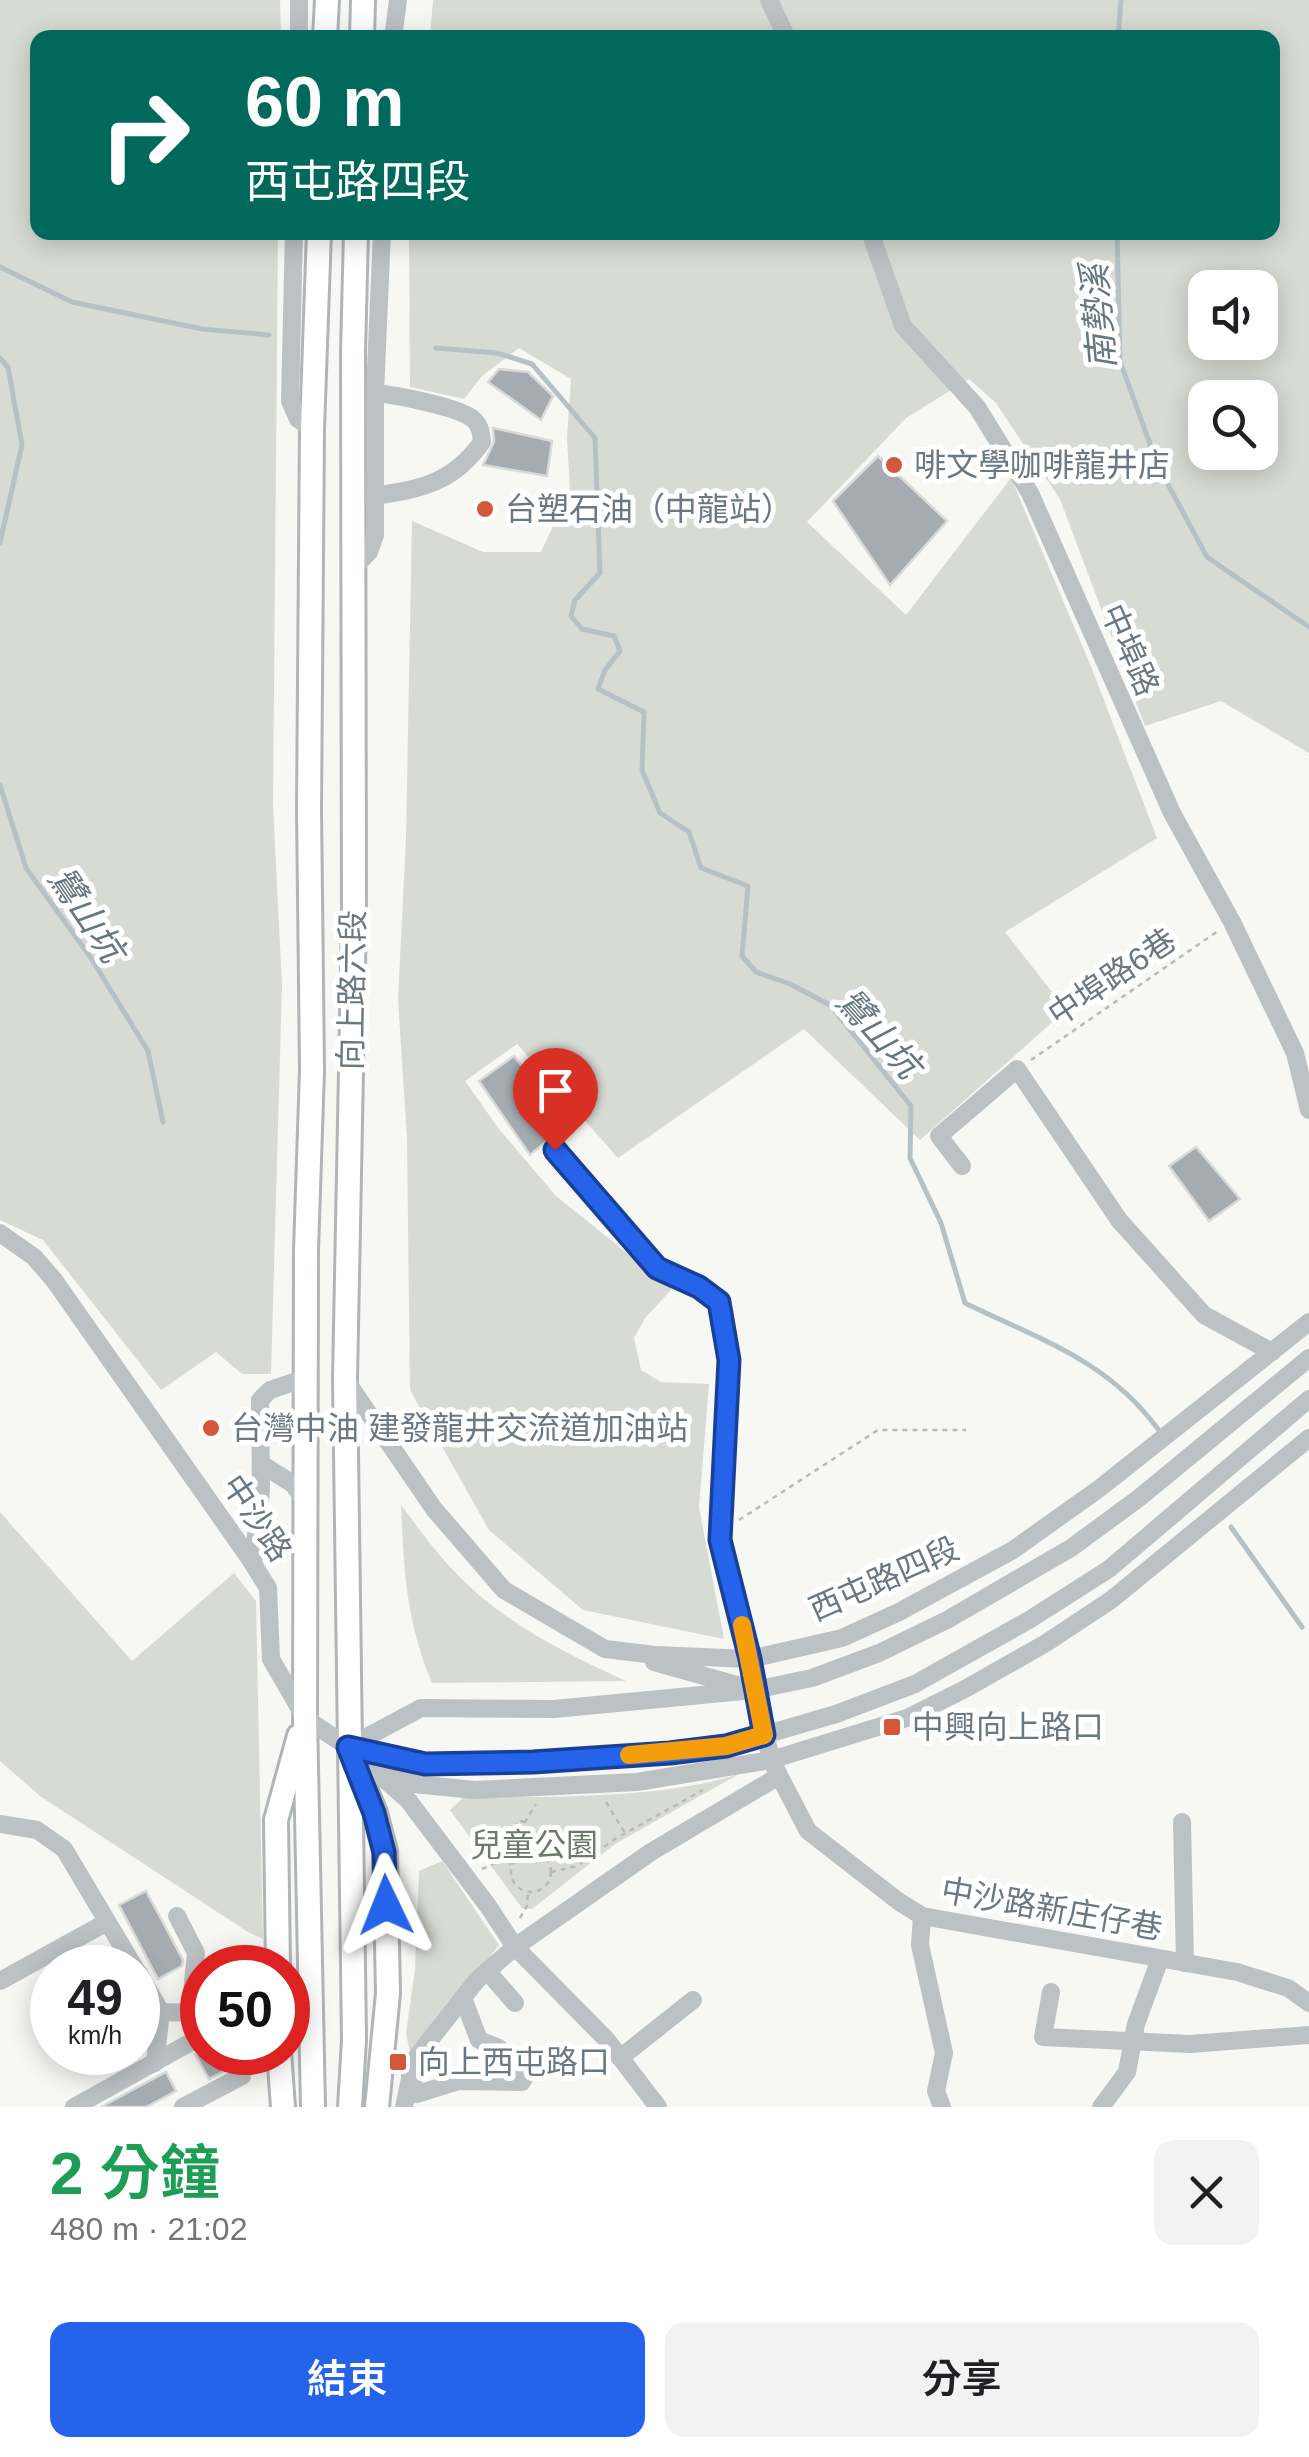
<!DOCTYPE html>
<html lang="zh-TW">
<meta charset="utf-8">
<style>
body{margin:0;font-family:Helvetica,"Noto Sans TC",sans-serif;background:#f2f2f2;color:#202124;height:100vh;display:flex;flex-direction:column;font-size:38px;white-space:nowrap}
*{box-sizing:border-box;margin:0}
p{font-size:32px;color:#757577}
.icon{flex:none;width:55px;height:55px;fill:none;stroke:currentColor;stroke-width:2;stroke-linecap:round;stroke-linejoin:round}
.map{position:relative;height:2107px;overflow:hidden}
.details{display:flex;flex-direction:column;background:#fff;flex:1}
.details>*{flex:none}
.guide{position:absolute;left:30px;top:30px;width:1250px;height:210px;border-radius:20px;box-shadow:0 5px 25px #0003;background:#00695c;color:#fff;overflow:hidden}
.tools{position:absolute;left:1188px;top:270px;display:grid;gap:20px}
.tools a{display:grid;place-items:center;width:90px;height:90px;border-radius:20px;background:#fff;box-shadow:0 5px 25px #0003;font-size:50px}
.speed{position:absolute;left:30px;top:1945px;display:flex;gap:20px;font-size:50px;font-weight:700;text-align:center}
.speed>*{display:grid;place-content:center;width:130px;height:130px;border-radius:50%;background:#fff;box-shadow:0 5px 25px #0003;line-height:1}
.speed small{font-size:25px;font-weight:400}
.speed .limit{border:15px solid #d22;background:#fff;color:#111}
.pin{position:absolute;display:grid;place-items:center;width:85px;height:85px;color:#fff;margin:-102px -42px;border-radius:50% 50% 50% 0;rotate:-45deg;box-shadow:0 0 10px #0007}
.pin .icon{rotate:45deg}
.me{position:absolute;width:110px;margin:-55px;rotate:358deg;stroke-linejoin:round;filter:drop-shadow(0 0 8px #0008)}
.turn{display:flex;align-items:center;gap:35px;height:210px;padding:0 50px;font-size:45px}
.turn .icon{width:130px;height:130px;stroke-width:2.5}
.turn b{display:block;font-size:70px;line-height:85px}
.round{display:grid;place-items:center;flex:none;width:105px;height:105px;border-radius:20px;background:#f2f2f2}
.summary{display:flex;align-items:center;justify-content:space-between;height:170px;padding:0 50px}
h1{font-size:60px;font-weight:600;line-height:75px;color:#1e9e55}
.button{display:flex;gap:20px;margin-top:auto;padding:20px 50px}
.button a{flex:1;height:115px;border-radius:20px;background:#2563eb;color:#fff;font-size:40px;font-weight:600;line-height:115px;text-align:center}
.button a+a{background:#f2f2f2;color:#202124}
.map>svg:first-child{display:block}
.green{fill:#d7dbd4;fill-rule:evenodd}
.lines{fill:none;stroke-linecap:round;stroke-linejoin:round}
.stream{stroke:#b5c1c4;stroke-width:5}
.building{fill:#a4acb1;stroke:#d9d9d7;stroke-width:2.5}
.major-casing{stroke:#b0b5b8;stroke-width:28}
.path{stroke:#b7babc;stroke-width:2.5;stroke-dasharray:5 5;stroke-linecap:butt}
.minor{stroke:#bcc1c4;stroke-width:18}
.major{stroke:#fff;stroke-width:22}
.route-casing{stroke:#184099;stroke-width:25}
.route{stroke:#2563eb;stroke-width:18}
.slow{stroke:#f59e0b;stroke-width:18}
.poi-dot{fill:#d25839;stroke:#fff;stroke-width:4}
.labels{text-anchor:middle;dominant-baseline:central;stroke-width:10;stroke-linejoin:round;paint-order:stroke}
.poi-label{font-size:32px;fill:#697882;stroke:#fff;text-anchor:start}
.street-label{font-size:32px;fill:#697882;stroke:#fff}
.park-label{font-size:32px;fill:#6c7a67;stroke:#fff}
.water-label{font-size:35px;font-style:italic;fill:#65787f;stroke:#fff}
</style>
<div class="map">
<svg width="1309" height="2107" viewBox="0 0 1309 2107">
<rect width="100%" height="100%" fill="#f7f7f4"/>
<g class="green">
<polygon points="0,0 280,0 281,37 38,38 38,232 278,233 273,805 282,985 271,1374 242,1374 216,1352 161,1390 43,1240 0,1220"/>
<path d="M 433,0 L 1309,0 L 1309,753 L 1221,701 L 1145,726 L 1060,499 L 996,403 L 969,379 L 906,418 L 807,522 L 906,615 L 1011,478 L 1090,664 L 1157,838 L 1005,932 L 1066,1010 L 920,1140 L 804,1029 L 618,1158 L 517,1044 L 465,1081 L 499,1129 L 556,1196 L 672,1289 L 646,1317 L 634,1338 L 641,1370 L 661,1382 L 709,1384 L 699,1507 L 724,1639 L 583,1610 L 489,1530 L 410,1390 L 407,1139 L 398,999 L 406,838 L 412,521 L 483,552 L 541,552 L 570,489 L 567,438 L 571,379 L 519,348 L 482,376 L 464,399 L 410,387 L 409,233 L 1272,232 L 1272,38 L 430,37 ZM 1205,288 L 1260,288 L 1260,342 L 1205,342 ZM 1205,398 L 1260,398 L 1260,452 L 1205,452 Z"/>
<path d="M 401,1505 C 418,1527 435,1552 455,1572 C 502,1622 564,1653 626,1681 L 432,1683 C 406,1620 404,1572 401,1505 Z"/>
<polygon points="0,1512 132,1661 234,1573 256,1601 263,1939 248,1932 40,1796 0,1761"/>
<path d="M 739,1774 L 615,1844 L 532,1909 L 522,1908 L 450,1810 L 463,1798 C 549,1796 657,1800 739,1774 Z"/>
<polygon points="442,1861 499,1945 411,2056 406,2034 415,1969 419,1871"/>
</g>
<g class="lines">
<g class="stream">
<polyline points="1118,38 1121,0"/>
<polyline points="1117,232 1120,361 1158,466 1207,557 1309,627"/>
<polyline points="0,267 72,302 202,329 269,335"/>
<path d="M 436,348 L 497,353 L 532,364 L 595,438 L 600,573 L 575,600 L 571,616 L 582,629 L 614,636 L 620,651 L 605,670 L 598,689 L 644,712 L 642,770 L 660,813 L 689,832 L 701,868 L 748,886 L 742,956 L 756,972 L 790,984 L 830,1005 L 911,1106 L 910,1158 L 941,1223 L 965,1303 C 1040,1340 1106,1359 1158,1429"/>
<polyline points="0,358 8,367 22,445 0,543"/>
<polyline points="0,785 26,868 91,958 148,1051 163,1122"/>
<polyline points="1231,1527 1302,1627"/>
</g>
</g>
<g class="building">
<polygon points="499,369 528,372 553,396 541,420 488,382"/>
<polygon points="493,428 552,441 547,476 483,465 494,442"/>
<polygon points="878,456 947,521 890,585 833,501"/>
<polygon points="514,1056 570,1129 548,1140 530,1155 479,1081"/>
<polygon points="1196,1147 1240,1199 1209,1221 1169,1166"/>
<polygon points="146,1891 183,1960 182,1966 158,1979 119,1905"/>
<polygon points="202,2052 225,2052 228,2069 209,2079 195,2054"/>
<polygon points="166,2072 176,2091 146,2107 101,2107"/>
</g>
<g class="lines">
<defs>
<g id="major">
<polyline points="325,38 327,0"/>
<polyline points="362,38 363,0"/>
<polyline points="355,1764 375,1813 385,1851 388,1993 377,2107"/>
<polyline points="278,1968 276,1820 299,1736"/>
<polyline points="279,2052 283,2107"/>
<polyline points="313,2107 305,1718 306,1250 312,1070 309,809 312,429 319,232"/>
<polyline points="350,2107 354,2040 345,1379 354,917 353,353 356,232"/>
</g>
</defs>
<use href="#major" class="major-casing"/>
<g class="path">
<polyline points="1031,1060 1218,931"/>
<polyline points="739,1520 878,1430 966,1430"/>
<polyline points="606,1802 625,1833"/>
<polyline points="525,1822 518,1820 514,1831 523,1833 527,1829 525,1822 536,1804"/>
<polyline points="523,1834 525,1851"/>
<circle cx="531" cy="1872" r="20"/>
<polyline points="482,1869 502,1860 511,1865"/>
<polyline points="551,1872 577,1866 615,1839 703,1790"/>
<polyline points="520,1918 527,1906 528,1893"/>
</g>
<g class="minor">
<polyline points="299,0 299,38"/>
<polyline points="769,0 787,38"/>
<polyline points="393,38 398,0"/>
<polyline points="294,232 290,401 298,419 312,429"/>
<polyline points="870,232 903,326 977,407 1030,493 1172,813 1232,922 1295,1053 1309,1110"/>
<path d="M 374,496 C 421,489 453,483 482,442 C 481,433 481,427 474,420 C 461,407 395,395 375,393"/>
<polyline points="352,569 369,552 375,535 375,393 382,232"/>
<polyline points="555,1150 657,1268 699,1287 719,1302 729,1360 720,1540 750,1659 771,1760 808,1831 898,1901 922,1916 1237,1972 1288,1988 1309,2003"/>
<polyline points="962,1166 939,1136 1017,1069 1119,1220 1204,1315 1272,1352"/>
<polyline points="0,1233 34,1257 54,1280 250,1559 268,1588 271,1659 305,1718 348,1747 414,1784 475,1790 637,1782 771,1760 907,1718 965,1689 1046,1643 1111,1600 1309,1438"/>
<polyline points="345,1379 434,1509 504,1590 605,1649 655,1655 750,1659 842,1638 899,1612 1013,1550 1100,1488 1309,1322"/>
<polyline points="261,1464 293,1484 305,1501"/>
<polyline points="253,1563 261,1490 260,1400 270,1390 306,1378"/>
<polyline points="654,1662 744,1687"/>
<polyline points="348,1747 421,1708 554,1709 754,1690 812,1678 879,1653 947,1620 1071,1548 1139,1498 1309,1358"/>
<polyline points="368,1751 425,1764 533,1762 670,1753 726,1746 836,1714 915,1684 1029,1620 1109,1569 1309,1399"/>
<polyline points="374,1770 408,1800 488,1906 515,1947 606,2039 658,2107"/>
<polyline points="1182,1822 1185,1963"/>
<polyline points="0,1824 37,1830 64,1849 135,1968"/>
<polyline points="177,1916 196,1953 190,2012"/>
<polyline points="922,1916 920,1945 944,2053 936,2091 942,2107"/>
<polyline points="487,1971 515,2003"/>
<polyline points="138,1972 161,2012 202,2013"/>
<polyline points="0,1981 107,1922"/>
<polyline points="1051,1992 1043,2037 1190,2044 1309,2035"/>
<polyline points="620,2058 693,2000"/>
<polyline points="155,2063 161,2012"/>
<polyline points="410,2076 417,2094 459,2081 522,2082 527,2073 509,2068 499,2048 479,2040 463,1998"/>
<polyline points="74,2107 202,2036"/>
<polyline points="183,2107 242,2076 238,2052"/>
<polyline points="404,2107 414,2060 477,1980 515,1947 651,1852 779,1776"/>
<polyline points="1101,2107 1127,2072 1136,2024 1160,1959"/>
</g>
<use href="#major" class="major"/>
</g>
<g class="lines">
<defs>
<polyline id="route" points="386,1905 384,1852 374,1813 348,1747 425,1764 533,1762 670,1753 726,1746 764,1735 750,1659 720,1540 729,1360 719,1302 699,1287 657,1268 555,1150"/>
</defs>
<use href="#route" class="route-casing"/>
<use href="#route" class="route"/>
<polyline class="slow" points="629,1755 726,1746 764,1735 742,1625"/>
</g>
<g class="poi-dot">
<circle cx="894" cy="465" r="10"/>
<circle cx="485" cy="509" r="10"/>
<circle cx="211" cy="1428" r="10"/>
<rect x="882" y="1717" width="20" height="20" rx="5"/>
<rect x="388" y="2052" width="20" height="20" rx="5"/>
</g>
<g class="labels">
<g class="poi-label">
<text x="914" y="465">啡文學咖啡龍井店</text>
<text x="505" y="509">台塑石油（中龍站）</text>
<text x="231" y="1428">台灣中油 建發龍井交流道加油站</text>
<text x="912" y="1727">中興向上路口</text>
<text x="418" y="2062">向上西屯路口</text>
</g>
<g class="street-label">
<text transform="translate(1130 650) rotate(66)">中埠路</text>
<text transform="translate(1112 977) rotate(-34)">中埠路6巷</text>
<text transform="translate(352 990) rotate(-89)">向上路六段</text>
<text transform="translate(257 1518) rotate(56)">中沙路</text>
<text transform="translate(884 1579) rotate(-24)">西屯路四段</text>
<text transform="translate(1052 1909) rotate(10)">中沙路新庄仔巷</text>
</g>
<g class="park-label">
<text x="534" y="1845">兒童公園</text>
</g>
<g class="water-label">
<text transform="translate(1098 317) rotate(-95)">南勢溪</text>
<text transform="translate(87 914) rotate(56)">鷺山坑</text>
<text transform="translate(879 1033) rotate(48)">鷺山坑</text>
</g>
</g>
</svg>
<div class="tools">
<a><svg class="icon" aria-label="sound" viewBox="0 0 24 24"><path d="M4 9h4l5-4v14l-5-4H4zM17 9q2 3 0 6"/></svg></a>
<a><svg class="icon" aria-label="search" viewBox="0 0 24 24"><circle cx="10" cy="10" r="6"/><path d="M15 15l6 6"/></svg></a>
</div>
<div class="speed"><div>49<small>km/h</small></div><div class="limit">50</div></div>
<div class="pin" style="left:555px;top:1150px;background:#d93025"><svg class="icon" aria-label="arrive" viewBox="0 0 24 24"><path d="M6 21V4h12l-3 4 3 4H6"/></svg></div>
<svg class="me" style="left:386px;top:1905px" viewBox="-20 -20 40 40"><path d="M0-17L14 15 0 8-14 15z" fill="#2563eb" stroke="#fff" stroke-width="4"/></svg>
<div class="guide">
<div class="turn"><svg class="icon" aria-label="right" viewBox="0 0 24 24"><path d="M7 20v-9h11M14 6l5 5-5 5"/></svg><div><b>60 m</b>西屯路四段</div></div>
</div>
</div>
<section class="details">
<div class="summary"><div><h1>2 分鐘</h1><p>480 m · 21:02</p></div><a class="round"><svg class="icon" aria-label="close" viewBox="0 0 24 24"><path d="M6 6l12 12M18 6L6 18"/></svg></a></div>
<div class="button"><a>結束</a><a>分享</a></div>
</section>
